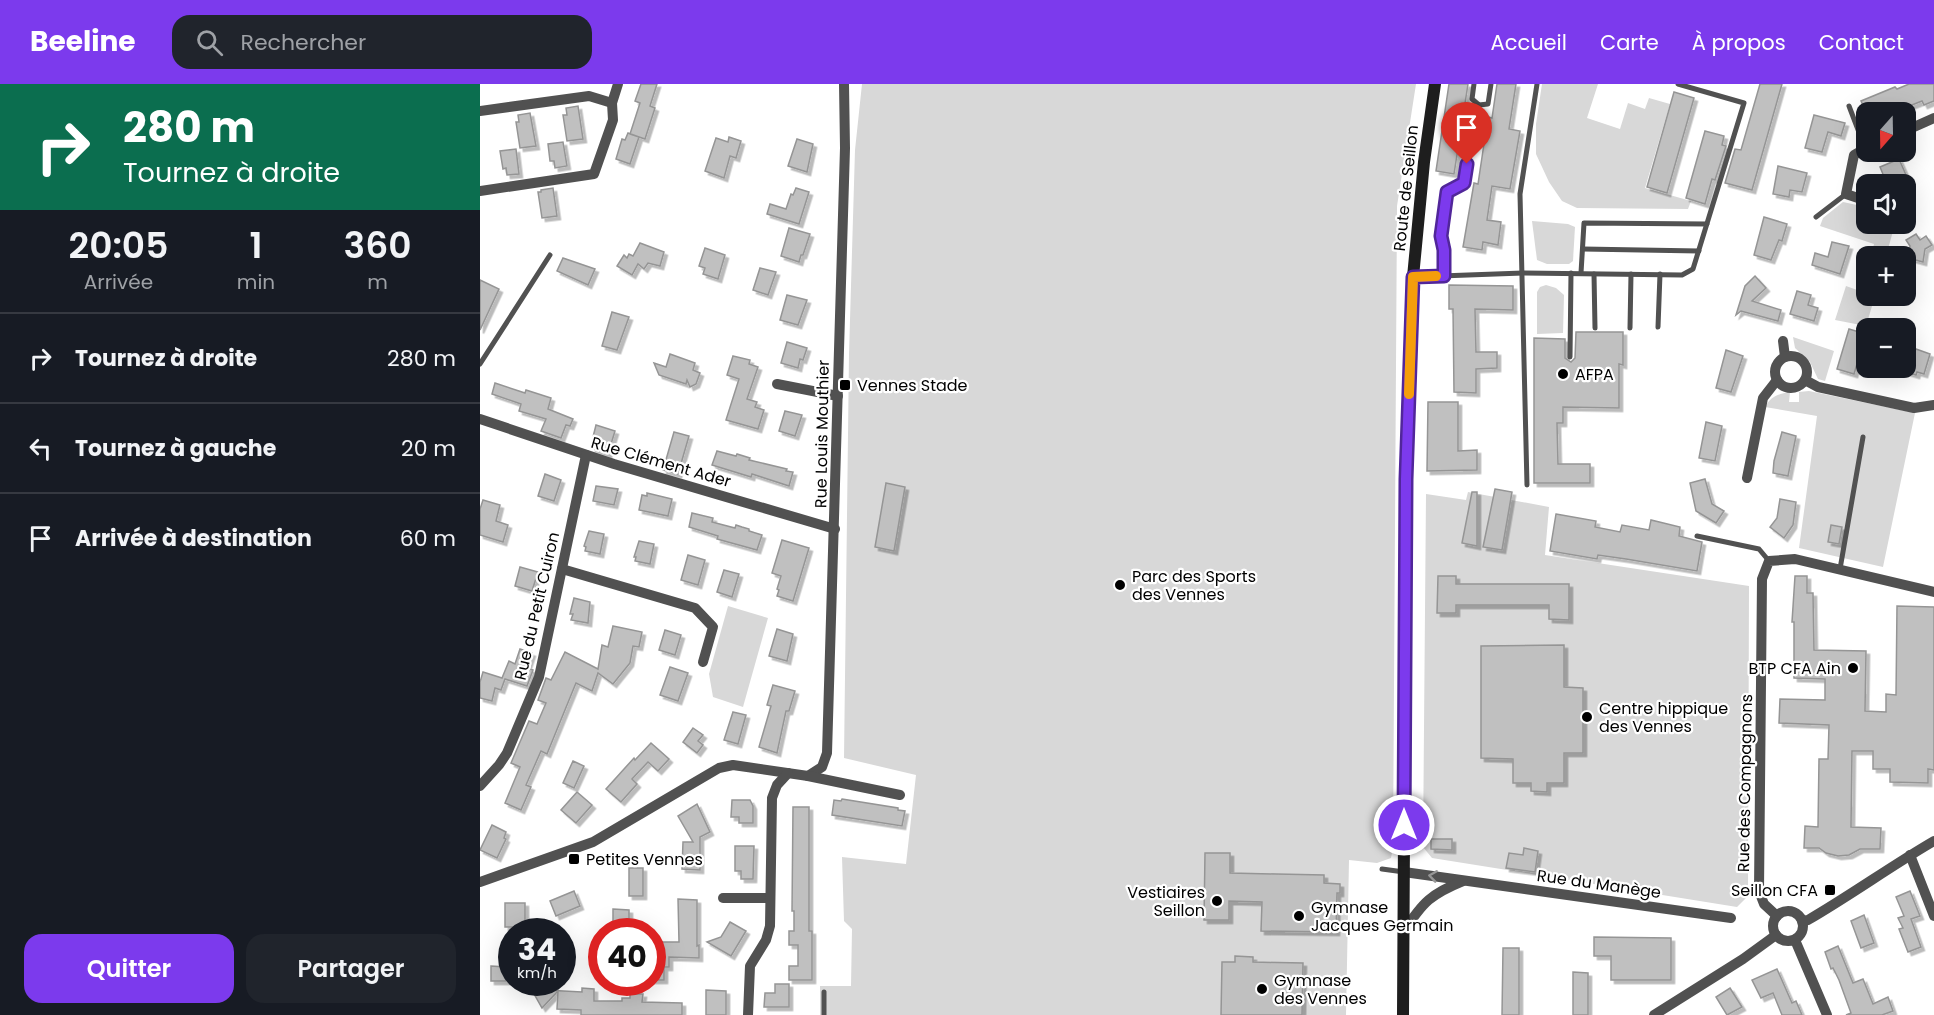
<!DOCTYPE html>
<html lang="fr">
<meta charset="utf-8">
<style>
body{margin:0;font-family:Poppins,sans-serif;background:#20242c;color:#f1f3f6;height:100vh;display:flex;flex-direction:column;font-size:22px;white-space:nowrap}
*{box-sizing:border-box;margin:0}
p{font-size:20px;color:#9ea1a6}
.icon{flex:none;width:33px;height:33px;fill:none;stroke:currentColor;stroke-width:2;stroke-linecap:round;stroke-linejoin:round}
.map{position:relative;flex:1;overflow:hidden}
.drawer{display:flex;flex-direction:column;background:#171b24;width:480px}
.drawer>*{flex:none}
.guide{background:#0b6e4f;color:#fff;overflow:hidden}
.needle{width:39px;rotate:200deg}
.buttons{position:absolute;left:1376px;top:18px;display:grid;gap:12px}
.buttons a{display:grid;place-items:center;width:60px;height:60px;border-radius:12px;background:#171b24;box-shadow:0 6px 24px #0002;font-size:30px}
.speed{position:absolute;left:18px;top:834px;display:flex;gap:12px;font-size:30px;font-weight:700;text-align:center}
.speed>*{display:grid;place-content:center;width:78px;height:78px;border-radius:50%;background:#171b24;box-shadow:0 6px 24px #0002;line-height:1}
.speed small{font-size:15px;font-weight:400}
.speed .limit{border:9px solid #d22;background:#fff;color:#111}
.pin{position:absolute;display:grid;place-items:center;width:51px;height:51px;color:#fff;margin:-62px -26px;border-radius:50% 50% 50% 0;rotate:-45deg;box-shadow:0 0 6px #0007}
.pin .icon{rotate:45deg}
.me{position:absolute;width:66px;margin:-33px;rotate:0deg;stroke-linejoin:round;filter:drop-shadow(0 0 4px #0008)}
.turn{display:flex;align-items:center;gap:21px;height:126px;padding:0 24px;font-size:27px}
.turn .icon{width:78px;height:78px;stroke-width:2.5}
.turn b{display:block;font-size:42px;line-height:51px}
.eta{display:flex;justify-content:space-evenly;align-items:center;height:102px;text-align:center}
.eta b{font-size:36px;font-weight:600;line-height:42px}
.cta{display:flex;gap:12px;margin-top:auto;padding:12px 24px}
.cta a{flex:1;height:69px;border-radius:18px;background:#7c3aed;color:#fff;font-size:24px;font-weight:600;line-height:69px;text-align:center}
.cta a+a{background:#20242c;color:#f1f3f6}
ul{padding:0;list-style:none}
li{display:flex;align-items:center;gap:18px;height:90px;padding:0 24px;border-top:2px solid #363941}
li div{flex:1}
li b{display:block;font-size:22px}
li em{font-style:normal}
header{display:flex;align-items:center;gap:36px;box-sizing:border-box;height:84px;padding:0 30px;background:#7c3aed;color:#fff}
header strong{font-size:28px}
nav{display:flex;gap:33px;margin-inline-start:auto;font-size:21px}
.search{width:420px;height:54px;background:#20242c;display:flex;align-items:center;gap:15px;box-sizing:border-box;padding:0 21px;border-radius:18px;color:#9ea1a6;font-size:22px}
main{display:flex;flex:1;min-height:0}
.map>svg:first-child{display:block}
.green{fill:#d8d8d8}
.building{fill:#c0c0c0;stroke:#959595;stroke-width:1.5;filter:url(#shadow)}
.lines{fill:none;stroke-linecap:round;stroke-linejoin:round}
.lane{stroke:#515151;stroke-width:5}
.street{stroke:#515151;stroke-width:10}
.secondary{stroke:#1e1e1e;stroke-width:12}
.oneway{stroke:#979797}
.route-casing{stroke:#51269a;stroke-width:15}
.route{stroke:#7c3aed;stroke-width:10}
.slow{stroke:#f59e0b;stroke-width:10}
.poi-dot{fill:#000;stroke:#fff;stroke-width:2}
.labels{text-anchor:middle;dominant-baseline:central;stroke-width:4.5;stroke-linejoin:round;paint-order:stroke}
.street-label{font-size:16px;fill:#000;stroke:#fff}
.poi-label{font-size:16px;fill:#000;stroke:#fff;text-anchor:start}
</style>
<header>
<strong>Beeline</strong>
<div class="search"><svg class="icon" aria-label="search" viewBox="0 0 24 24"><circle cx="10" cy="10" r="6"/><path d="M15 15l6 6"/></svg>Rechercher</div>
<nav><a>Accueil</a><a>Carte</a><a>À propos</a><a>Contact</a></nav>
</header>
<main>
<section class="drawer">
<div class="guide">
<div class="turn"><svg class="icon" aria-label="right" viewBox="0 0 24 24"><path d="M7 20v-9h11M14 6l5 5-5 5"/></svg><div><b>280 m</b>Tournez à droite</div></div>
</div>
<div class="eta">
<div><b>20:05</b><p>Arrivée</p></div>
<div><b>1</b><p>min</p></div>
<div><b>360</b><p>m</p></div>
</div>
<ul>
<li><svg class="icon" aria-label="right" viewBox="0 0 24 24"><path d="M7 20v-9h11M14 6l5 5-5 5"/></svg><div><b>Tournez à droite</b></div><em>280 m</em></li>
<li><svg class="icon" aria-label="left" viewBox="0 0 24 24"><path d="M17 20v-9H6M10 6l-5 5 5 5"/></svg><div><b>Tournez à gauche</b></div><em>20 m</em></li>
<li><svg class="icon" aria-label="arrive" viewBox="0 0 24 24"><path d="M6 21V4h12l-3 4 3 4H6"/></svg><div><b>Arrivée à destination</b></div><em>60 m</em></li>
</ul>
<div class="cta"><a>Quitter</a><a>Partager</a></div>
</section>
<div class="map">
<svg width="1454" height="931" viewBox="0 0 1454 931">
<defs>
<filter id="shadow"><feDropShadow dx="3.5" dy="3.5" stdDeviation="0" flood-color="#0004"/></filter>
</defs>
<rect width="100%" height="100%" fill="#fff"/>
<g class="green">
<polygon points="382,0 936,0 917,122 913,763 911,774 897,779 869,776 866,931 340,931 340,902 371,902 372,845 364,837 362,773 426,780 436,691 364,674 369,270 375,66"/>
<polygon points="1062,0 1118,0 1107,34 1140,45 1148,19 1165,25 1169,14 1190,20 1165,104 1211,117 1208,125 1097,124 1082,117 1069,98 1056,70 1056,40"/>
<polygon points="1363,118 1386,123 1386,140 1415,140 1406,172 1391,172 1394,160 1340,142 1343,134"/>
<polygon points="1052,137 1088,140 1095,143 1093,177 1089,180 1067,180 1057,176"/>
<polygon points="1386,188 1386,212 1395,212 1386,242 1355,236 1366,202 1380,207"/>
<polygon points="1066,201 1076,204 1084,211 1083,249 1057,250 1057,208 1060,203"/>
<polygon points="1313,253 1354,267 1345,297 1338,295 1330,278 1315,264"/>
<path d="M 1329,307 L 1435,329 L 1403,483 L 1319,464 L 1337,332 L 1285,323 C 1291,312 1298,310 1310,308 L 1309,318 L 1319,318 L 1319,308 Z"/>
<polygon points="988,408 1069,423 1065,471 1269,502 1268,812 1257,823 952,774 943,763 946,410 986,416"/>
<polygon points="248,522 288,534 263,623 233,613 229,590"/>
</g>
<g class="building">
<polygon points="161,0 177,0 170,22 175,24 165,55 159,53 150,80 136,75 142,55 145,56 148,49 159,53 150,50 160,19 155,17"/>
<polygon points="969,0 988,0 974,90 956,87"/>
<polygon points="1017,0 1036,0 1029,45 1040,47 1030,105 1012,102 1007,136 1021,138 1018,161 1003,158 1002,166 983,163 994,99 998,100 1008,33 1012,34"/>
<polygon points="1280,0 1302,0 1272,106 1245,99 1255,65 1261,66"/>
<polygon points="1429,0 1454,0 1454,17 1444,21 1442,17 1414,28 1386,28 1381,17 1415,3 1417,5"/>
<polygon points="1194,8 1214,14 1187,109 1167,103"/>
<polygon points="98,22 103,55 87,57 83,31 87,31 86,24"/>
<polygon points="50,29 56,62 40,64 36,38 39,38 38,31"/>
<polygon points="1334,31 1365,39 1361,52 1348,48 1342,68 1325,64"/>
<polygon points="1225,47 1244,52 1242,61 1246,62 1235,96 1232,95 1225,120 1206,114"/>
<polygon points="249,53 261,57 256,74 250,72 244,94 225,87 236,54 248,58"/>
<polygon points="317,55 333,60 327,88 308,82"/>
<polygon points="83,58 87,82 75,84 74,77 70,77 68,60"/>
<polygon points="36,65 39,90 27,91 26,84 23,85 20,67"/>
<polygon points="1419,75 1430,100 1407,100 1400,83"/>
<polygon points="1298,82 1327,89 1322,108 1310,106 1309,113 1293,110"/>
<polygon points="73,104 77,132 62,134 58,108 61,108 61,106"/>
<polygon points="316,104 329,108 319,140 287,130 290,120 306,125 311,110 313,111"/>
<polygon points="1284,133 1307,140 1302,157 1299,156 1291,176 1274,171"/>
<polygon points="309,144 330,150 323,171 321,171 319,178 301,172"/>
<polygon points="1436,150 1440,156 1446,152 1452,161 1445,165 1443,178 1428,174 1430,162 1426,156"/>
<polygon points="1352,158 1369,162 1360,190 1332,181 1335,169 1348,173"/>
<polygon points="160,159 184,168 180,182 168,179 164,185 158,180 152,191 137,182 144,171 147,174 149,170 153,172"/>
<polygon points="225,164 245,171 238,195 223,190 225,184 219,182"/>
<polygon points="83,174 115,185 108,201 77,187"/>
<polygon points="280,184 296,188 288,211 273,206"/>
<polygon points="1275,192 1286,204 1272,217 1301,226 1298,237 1261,227 1256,231 1265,202"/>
<polygon points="0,196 19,205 0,246"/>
<polygon points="969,201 1033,202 1033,226 995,225 996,268 1017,268 1017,284 996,285 996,309 974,308 973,225 969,225"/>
<polygon points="1317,207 1331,211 1328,221 1338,224 1334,237 1310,230"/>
<polygon points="307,211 327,216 318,241 300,236"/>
<polygon points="132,228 149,233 137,266 122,262"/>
<polygon points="1369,245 1386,250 1374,290 1357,285"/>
<polygon points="1096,248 1143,248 1143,281 1139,280 1139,324 1083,323 1083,339 1077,339 1078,380 1110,380 1110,399 1054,399 1054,254 1085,255 1085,274 1091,278 1095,274"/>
<polygon points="307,258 327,264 323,276 320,275 318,284 301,279"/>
<polygon points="1436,265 1450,270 1444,290 1437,288 1436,291 1426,288 1427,285 1425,284 1425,266 1434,269"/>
<polygon points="1246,266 1263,272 1251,308 1236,304"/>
<polygon points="190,270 215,279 213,286 220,289 216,300 210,303 207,296 206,300 179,291 174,279 186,283"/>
<polygon points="253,272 270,276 269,280 278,283 267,315 277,318 275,323 284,326 278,345 246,336 259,295 247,291"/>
<polygon points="15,299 45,309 46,306 71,314 68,325 93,335 90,342 86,341 81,354 61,347 66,335 39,327 41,320 12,310"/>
<polygon points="948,318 978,318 978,367 997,366 997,386 947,387"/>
<polygon points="305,327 322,331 315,352 299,347"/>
<polygon points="1226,338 1242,342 1235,377 1219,374"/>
<polygon points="116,341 135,347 128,370 112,364 115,353 113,353"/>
<polygon points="194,348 209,352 198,390 183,386"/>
<polygon points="1302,348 1316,352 1308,392 1293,389 1294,377"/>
<polygon points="237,367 256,372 257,370 270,374 269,376 307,385 306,387 313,388 309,402 272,390 271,393 232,381"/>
<polygon points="65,390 81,396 74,417 58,412"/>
<polygon points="1225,395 1232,420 1244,427 1236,439 1216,427 1210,399"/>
<polygon points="406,399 425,403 414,467 395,463"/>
<polygon points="116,402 138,405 134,421 113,417"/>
<polygon points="1015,405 1032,408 1022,466 1003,463"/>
<polygon points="992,408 997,408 997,462 982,459"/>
<polygon points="167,409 192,415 188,432 159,426 162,411 167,412"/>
<polygon points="1300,415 1316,418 1313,441 1304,454 1290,443 1297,434"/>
<polygon points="3,416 20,421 16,437 28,441 23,458 0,451 0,425"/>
<polygon points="212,429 233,434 232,438 255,444 256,441 262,443 269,445 269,447 282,451 277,466 237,455 238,452 209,443"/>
<polygon points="1076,430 1116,437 1115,443 1140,448 1142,441 1169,446 1171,436 1200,443 1199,452 1222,458 1217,487 1146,475 1118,471 1117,475 1070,467"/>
<polygon points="1351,441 1362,443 1359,460 1348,458"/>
<polygon points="109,447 124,450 120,470 105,467 106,463 104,462"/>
<polygon points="302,456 329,464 313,517 297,512 299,506 297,505 301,492 292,489"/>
<polygon points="159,457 174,460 170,480 155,477 156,473 154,473"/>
<polygon points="208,471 225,476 218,501 201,496"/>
<polygon points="40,483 58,488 52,507 35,502"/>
<polygon points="244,486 259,490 252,513 237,508"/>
<polygon points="958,492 976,492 976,500 1089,500 1089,536 1069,535 1069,521 976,521 976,529 957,529"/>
<polygon points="1315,492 1327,492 1327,509 1333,509 1334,566 1386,567 1385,627 1406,628 1406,610 1416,611 1417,522 1454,523 1454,686 1448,685 1448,699 1410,698 1410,685 1393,685 1393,667 1372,667 1371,743 1401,744 1400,765 1380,765 1369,771 1358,772 1346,769 1339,764 1324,764 1325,742 1338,743 1339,675 1348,675 1349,641 1299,639 1300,615 1345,616 1345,595 1314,594 1314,538 1312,538"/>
<polygon points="94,514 110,518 108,539 91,536 93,530 90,530"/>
<polygon points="133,542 162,548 159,563 153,562 150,579 133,600 118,589 112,607 96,599 67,670 61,667 46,701 51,703 41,726 25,719 40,683 31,679 49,637 57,640 66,619 58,616 66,594 71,596 85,568 118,585 122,561 128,563"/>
<polygon points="297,545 313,550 307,577 289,572"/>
<polygon points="185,546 201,551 195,571 179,566"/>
<polygon points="1084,561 1084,603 1103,604 1103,669 1084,669 1084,699 1067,699 1067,708 1051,707 1051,699 1033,699 1033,675 1001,674 1001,562"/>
<polygon points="40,565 52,569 47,584 53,586 47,602 25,595 21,606 15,604 12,617 0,614 0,598 3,588 22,594 29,577 35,580"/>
<polygon points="190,583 208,589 198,617 180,611"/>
<polygon points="293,601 315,607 309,627 306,627 297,669 279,663 291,622 287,621"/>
<polygon points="253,628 266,631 258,660 244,656"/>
<polygon points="213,644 223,651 218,657 223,661 217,669 203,658"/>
<polygon points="171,659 189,675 178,687 168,678 152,695 157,700 141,718 126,705 154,674 155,676"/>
<polygon points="93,677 104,682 94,704 83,699"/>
<polygon points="97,708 112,721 96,739 81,726"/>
<polygon points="362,715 418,724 418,726 425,727 422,742 352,731 354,716 361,717"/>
<polygon points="252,716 270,716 273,722 273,739 259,739 259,733 251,733"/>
<polygon points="217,720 230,748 220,753 220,786 202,785 203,758 213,758 198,732"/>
<polygon points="313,723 329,723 329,847 332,847 332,896 309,896 309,882 318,882 318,861 309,861 309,847 314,847 314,827 312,827"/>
<polygon points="12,741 26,748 24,754 26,755 17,774 0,766"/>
<polygon points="951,755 972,755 972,766 951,765"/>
<polygon points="255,762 274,762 273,795 261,795 261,787 255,787"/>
<polygon points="1044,764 1058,767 1055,788 1026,784 1029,769 1043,771"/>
<polygon points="725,769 750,769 750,789 844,791 844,799 860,800 860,809 857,809 856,848 781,847 782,818 749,817 749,836 724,836"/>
<rect x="149" y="784" width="14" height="28"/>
<polygon points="94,807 100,822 76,832 70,817"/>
<polygon points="1430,807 1440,832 1431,835 1441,863 1428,868 1419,845 1423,844 1418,834 1424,832 1416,813"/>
<polygon points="198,815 217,816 217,862 219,861 219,874 189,873 189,883 184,883 184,896 172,896 172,858 199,858"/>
<rect x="25" y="819" width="20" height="24"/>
<polygon points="133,825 149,826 149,848 133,848"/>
<polygon points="1384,831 1394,859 1381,864 1371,837"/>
<polygon points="250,838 266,847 251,872 227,858 241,853"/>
<polygon points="1114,853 1191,854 1191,896 1131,896 1131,872 1114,872"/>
<polygon points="1358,862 1373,899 1383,895 1393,920 1408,913 1413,927 1402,931 1366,931 1371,929 1359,896 1353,884 1351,885 1345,868"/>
<polygon points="1023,864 1039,864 1039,931 1022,931"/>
<polygon points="755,872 773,873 773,878 823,879 822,931 741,931 742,878 755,878"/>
<polygon points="11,882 26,883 26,897 11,897"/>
<polygon points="1297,885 1312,919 1316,917 1322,931 1302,931 1293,909 1281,914 1272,896"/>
<polygon points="1093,888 1108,889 1108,931 1093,931"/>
<polygon points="295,900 309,900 309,923 284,923 285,909 295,909"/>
<polygon points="63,903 65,906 102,908 102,904 114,905 114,917 142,917 142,914 150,914 150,910 163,910 162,918 202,919 202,931 101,931 101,926 77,925 78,907 62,924 53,908"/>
<polygon points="1250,904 1262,923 1247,931 1236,913"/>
<polygon points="226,906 246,907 246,931 226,931"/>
</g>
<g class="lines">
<g class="lane">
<polyline points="994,0 992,15 999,21 1008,20 1011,0"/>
<polyline points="1369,22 1385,64"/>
<polyline points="1336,133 1366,110"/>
<polyline points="1103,165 1219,167"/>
<polyline points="1101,189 1104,139 1227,140"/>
<polyline points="1114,190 1115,244"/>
<polyline points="964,192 964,166 961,152 967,108 984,99 999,21"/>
<polyline points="933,193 1043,189 1202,191 1213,185 1264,19 1198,0"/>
<polyline points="1178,243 1180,190"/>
<polyline points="1150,244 1151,190"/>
<polyline points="1090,273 1091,189"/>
<polyline points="0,280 70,171"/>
<polyline points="1047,401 1040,110 1057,0"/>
<polyline points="1217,452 1279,465 1289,477"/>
<polyline points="1360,485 1383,353"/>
<polyline points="902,785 924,788"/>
<polyline points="344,931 344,908"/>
</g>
<g class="street">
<polyline points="0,27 109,12 132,19"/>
<polyline points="1425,47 1454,34"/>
<polyline points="0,107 114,90 133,36 132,19 138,0"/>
<polyline points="1378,114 1366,110 1374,71 1386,64"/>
<polyline points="1303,257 1305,273"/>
<circle cx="1311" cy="288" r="16"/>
<polyline points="1325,296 1338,303 1434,324 1454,321"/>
<polyline points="297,300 358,312"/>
<polyline points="0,335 134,380 355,445"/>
<polyline points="1267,394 1283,314 1297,296"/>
<polyline points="82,485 215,524 233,543 223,578"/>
<polyline points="328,692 342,683 347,669 365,64 364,0"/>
<polyline points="0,702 19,681 27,669 59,593 106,371"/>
<polyline points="1430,771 1454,832"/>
<polyline points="924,788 1251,834"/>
<polyline points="0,798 113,758 239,684 253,681 328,692 420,711"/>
<polyline points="243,814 290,814"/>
<circle cx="1308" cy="842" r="15"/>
<polyline points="1297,832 1284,820 1279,807 1282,495 1289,477 1315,475 1454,508"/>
<path d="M 1322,837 L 1328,836 C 1371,811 1411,782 1454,757"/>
<path d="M 924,847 C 943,818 951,810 983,797"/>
<polyline points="1315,856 1347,931"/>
<polyline points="268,931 270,882 286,856 290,842 292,714 297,701 308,689"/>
<polyline points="1174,931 1263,875 1296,851"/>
</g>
<polyline class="secondary" points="923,931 926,395 933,193 944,78 955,0"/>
</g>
<defs><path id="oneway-chevron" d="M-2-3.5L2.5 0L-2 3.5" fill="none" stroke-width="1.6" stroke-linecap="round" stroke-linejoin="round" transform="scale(1.5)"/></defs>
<use class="oneway" href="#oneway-chevron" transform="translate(953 792) rotate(-172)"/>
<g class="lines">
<defs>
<polyline id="route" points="924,741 926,395 933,193 964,192 964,166 961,152 967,108 984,99 987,80"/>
</defs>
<use href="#route" class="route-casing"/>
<use href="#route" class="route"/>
<polyline class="slow" points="929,310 933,193 956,192"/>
</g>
<g class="poi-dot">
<circle cx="1083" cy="290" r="6"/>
<rect x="359" y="295" width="12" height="12" rx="3"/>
<circle cx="640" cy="501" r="6"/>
<circle cx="1373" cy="584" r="6"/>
<circle cx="1107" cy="633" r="6"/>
<rect x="88" y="769" width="12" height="12" rx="3"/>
<rect x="1344" y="800" width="12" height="12" rx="3"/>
<circle cx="737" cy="817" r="6"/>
<circle cx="819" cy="832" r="6"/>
<circle cx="782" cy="905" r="6"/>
</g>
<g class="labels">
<g class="street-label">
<text transform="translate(926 104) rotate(-84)">Route de Seillon</text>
<text transform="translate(342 350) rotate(-89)">Rue Louis Mouthier</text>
<text transform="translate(181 378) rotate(16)">Rue Clément Ader</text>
<text transform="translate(57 522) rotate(-77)">Rue du Petit Cuiron</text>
<text transform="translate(1265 699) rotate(-89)">Rue des Compagnons</text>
<text transform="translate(1119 800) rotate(8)">Rue du Manège</text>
</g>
<g class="poi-label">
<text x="1095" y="290">AFPA</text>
<text x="377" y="301">Vennes Stade</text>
<text x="652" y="492">Parc des Sports<tspan x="652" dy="18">des Vennes</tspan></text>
<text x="1361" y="584" text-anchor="end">BTP CFA Ain</text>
<text x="1119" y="624">Centre hippique<tspan x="1119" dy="18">des Vennes</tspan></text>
<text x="106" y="775">Petites Vennes</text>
<text x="1338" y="806" text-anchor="end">Seillon CFA</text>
<text x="725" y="808" text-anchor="end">Vestiaires<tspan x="725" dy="18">Seillon</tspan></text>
<text x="831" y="823">Gymnase<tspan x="831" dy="18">Jacques Germain</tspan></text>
<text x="794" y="896">Gymnase<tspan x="794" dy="18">des Vennes</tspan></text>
</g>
</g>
</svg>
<div class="buttons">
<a><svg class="needle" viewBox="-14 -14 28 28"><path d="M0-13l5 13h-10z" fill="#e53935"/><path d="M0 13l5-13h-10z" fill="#9ea1a6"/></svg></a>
<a><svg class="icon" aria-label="sound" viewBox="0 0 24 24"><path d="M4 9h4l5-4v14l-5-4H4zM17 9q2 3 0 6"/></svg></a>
<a>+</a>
<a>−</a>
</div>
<div class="speed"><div>34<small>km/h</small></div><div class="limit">40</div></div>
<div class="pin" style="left:987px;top:80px;background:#d93025"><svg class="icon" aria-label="arrive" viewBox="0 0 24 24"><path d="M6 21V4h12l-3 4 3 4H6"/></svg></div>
<svg class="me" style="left:924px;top:741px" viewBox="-20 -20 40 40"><circle r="17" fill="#7c3aed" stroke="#fff" stroke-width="3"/><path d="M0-11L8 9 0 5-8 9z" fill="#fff"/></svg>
</div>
</main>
